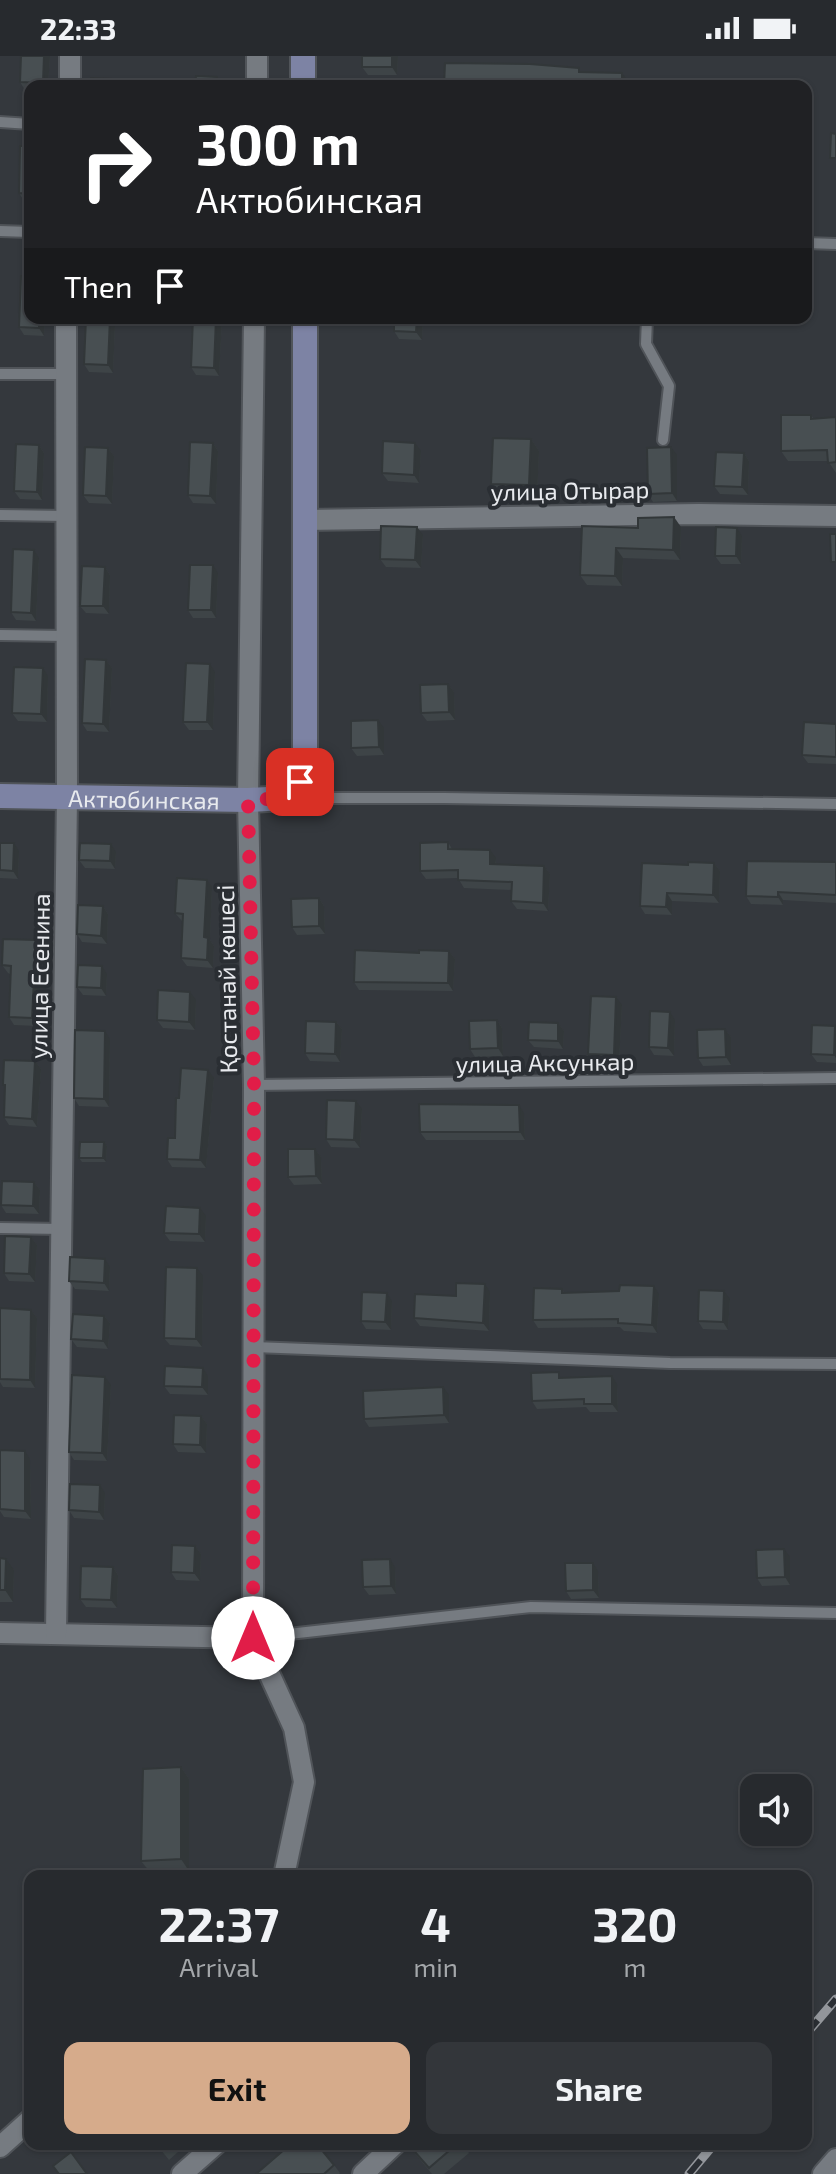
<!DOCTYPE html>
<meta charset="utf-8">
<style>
body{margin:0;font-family:"Exo 2",sans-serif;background:#33363a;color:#f1f3f6;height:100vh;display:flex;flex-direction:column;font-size:30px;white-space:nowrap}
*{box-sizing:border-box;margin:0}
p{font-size:26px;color:#a4a7aa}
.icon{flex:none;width:44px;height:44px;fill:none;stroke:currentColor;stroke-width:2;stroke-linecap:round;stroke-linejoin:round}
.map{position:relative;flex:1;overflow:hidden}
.side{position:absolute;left:24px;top:1814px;width:788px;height:280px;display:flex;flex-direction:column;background:#272a2e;border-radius:16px;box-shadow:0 2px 6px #0004,0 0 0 2px #43464a}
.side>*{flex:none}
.guide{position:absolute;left:24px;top:24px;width:788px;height:244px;border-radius:16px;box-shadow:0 2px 6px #0004,0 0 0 2px #43464a;background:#202124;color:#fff;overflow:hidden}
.fabs{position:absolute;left:740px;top:1718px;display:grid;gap:16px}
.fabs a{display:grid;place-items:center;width:72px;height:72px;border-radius:16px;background:#272a2e;box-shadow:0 2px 6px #0004,0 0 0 2px #43464a;font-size:40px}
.pin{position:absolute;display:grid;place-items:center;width:68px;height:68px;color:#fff;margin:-34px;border-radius:16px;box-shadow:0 4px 12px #0006}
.me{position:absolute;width:88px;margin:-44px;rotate:0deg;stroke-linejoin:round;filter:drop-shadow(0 0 6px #0008)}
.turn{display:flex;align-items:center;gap:28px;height:168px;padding:0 40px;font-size:36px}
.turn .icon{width:104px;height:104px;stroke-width:2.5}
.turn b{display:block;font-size:56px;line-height:68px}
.then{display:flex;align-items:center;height:76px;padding:0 40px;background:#0003;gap:16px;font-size:30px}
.eta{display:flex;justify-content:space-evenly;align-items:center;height:136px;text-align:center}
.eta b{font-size:48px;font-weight:700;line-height:56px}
.action{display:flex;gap:16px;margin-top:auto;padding:16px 40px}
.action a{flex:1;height:92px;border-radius:16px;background:#d6ab8b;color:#111;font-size:32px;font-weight:700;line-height:92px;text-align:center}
.action a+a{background:#33363a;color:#f1f3f6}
.status{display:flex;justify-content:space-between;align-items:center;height:56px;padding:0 40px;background:#272a2e;direction:ltr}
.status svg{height:22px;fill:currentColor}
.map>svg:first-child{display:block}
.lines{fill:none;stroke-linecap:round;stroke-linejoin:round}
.lane-casing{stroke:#505459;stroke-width:14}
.street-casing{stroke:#505459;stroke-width:24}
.secondary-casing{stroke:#505459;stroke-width:28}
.lane{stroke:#767b81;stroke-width:10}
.street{stroke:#767b81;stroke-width:20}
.secondary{stroke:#7d83a4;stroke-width:24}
.rail-casing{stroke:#93969b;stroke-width:9}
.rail{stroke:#2a2e33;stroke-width:6;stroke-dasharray:18;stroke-linecap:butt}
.wall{fill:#3e4447}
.shaded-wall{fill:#323739}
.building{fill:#484f52;stroke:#323739;stroke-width:2}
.route{stroke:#e11d48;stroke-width:14;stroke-dasharray:0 25.2}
.labels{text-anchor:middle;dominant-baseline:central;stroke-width:8;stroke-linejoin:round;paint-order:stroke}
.street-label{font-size:24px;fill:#e8eaee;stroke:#2a2e33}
</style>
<div class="status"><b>22:33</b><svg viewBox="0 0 49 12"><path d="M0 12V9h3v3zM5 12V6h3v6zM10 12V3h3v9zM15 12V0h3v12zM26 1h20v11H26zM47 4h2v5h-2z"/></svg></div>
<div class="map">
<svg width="836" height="2118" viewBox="0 0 836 2118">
<rect width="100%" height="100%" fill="#34383d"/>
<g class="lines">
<defs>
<g id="lane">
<polyline points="0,66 30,68"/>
<polyline points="0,175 30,176"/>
<polyline points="806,187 836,188"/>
<polyline points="647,262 646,288 669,330 663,384"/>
<polyline points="0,318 65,318"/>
<polyline points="0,459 66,460"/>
<polyline points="0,579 66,580"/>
<polyline points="288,742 444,742 836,748"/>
<polyline points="254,1029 836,1022"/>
<polyline points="0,1172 62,1173"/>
<polyline points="253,1291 670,1307 836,1308"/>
<polyline points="253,1582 531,1551 836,1557"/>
</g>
<g id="street">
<polyline points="70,30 70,0"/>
<polyline points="257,30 257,0"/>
<polyline points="254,262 248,744 254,1029 253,1582 294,1672 304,1726 284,1820"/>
<polyline points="305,464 699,458 836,460"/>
<polyline points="0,1577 253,1582"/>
<polyline points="56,1578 67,740 66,262"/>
<polyline points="0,2091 30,2064"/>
<polyline points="182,2118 216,2088"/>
<polyline points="363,2118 395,2088"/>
<polyline points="823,2118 836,2103"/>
</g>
<g id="secondary">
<polyline points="303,0 303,30"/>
<path id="s1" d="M 0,740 L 248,744 L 286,742 L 300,726 L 305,710 L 305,262"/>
</g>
</defs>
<use href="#lane" class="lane-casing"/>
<use href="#street" class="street-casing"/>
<use href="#secondary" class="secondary-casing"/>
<use href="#lane" class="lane"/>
<use href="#street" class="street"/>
<use href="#secondary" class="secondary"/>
<defs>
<g id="rail">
<polyline points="806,1978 836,1943"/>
<polyline points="689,2118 714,2088"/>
</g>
</defs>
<use href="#rail" class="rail-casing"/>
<use href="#rail" class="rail"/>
</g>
<g class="wall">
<polygon points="21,0 50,0 48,30 30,30 30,34 25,34 20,26"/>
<polygon points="362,0 398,0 397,19 368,19 362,11"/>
<polygon points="30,90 30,145 24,145 19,137"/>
<polygon points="30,262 45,262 44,280 24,279 19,271"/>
<polygon points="86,262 110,262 115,269 113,317 89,316 84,308"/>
<polygon points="423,262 422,284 399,283 394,275"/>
<polygon points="222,264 219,320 196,319 191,311"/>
<polygon points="811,359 814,363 836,361 836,417 828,405 788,405 781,395"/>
<polygon points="531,383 539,395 537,441 499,440 491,428"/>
<polygon points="213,387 218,395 216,448 193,447 188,439"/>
<polygon points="39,389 44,397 42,444 20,443 14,435"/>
<polygon points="108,392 114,400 112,448 89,447 83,439"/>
<polygon points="421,395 419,427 388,425 382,417"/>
<polygon points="744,397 749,405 748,439 720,438 714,430"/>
<polygon points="677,399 677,445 653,446 648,438"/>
<polygon points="681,471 680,504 623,502 622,530 587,529 580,519 638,472"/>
<polygon points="423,479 421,512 386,511 380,503"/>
<polygon points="742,480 741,508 721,508 715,500"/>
<polygon points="39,502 36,565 16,564 11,556"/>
<polygon points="105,511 110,519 109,558 86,557 80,550"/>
<polygon points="218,517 216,562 193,562 188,554"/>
<polygon points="106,604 112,612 109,676 87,675 82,667"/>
<polygon points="215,616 213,674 189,674 183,666"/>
<polygon points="48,620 47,666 18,665 12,657"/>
<polygon points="448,628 454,636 455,664 427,665 421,657"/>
<polygon points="836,668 836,708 808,707 802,699"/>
<polygon points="384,672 384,699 357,700 351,692"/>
<polygon points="448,786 452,793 496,802 496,808 544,810 550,818 548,855 517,853 511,845 512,834 464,832 458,822 426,823 420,815"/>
<polygon points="0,787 19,795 18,823 0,822"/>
<polygon points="116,796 115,813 85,812 79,804"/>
<polygon points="836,806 836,847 783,844 783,849 751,848 746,840"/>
<polygon points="714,807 720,815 719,847 672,845 672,859 645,858 640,850 688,809"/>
<polygon points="212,831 210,884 214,890 213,912 187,910 181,902 182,865 175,857"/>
<polygon points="319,842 324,850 325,878 297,879 292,871"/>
<polygon points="103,850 108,858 107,888 82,886 77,878"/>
<polygon points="36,884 42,892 38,970 14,969 9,961 10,918 8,917 2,909"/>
<polygon points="449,895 455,903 453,935 359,934 354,926 419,897"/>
<polygon points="107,918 106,940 83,939 77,931"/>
<polygon points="196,944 195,974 163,972 157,964"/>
<polygon points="622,949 619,1007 594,1006 588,998"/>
<polygon points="497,964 502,972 503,1000 475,1001 470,993"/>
<polygon points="675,964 674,1000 654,999 649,991"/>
<polygon points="336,966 342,973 340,1006 310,1005 305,997"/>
<polygon points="558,967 564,975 563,993 534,991 528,984"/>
<polygon points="835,970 836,1007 817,1006 811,998"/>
<polygon points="725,973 731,981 731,1009 703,1010 698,1002"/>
<polygon points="110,983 109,1051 79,1050 74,1042"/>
<polygon points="35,1005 41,1013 37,1071 9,1069 4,1061 5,1032 3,1029"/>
<polygon points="214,1022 206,1112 172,1111 167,1103 175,1082"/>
<polygon points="362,1053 360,1092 331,1091 326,1083"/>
<polygon points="524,1057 525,1084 426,1084 420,1076"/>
<polygon points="104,1086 107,1090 106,1106 82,1106 79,1102"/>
<polygon points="315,1093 321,1101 322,1128 294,1129 288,1121"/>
<polygon points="34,1126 40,1134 39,1158 6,1157 1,1149"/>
<polygon points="206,1160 205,1186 170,1185 164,1177"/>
<polygon points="31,1181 37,1189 35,1226 9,1225 4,1217"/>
<polygon points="110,1211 109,1235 75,1233 69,1225"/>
<polygon points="203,1220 202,1291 170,1289 164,1282"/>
<polygon points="562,1233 564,1237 619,1235 659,1238 657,1277 624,1275 620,1271 538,1272 533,1264"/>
<polygon points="490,1236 489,1275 420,1270 414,1262"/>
<polygon points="730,1243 728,1274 703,1273 698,1265"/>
<polygon points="392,1245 391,1274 366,1273 361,1265"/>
<polygon points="0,1252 31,1254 37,1262 35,1332 3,1331 0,1326"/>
<polygon points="104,1260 110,1267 108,1293 77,1291 71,1283"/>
<polygon points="208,1320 208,1339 170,1338 164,1330"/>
<polygon points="562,1322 617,1328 618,1356 590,1356 586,1351 537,1353 532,1345"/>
<polygon points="111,1329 107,1405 74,1404 69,1396"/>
<polygon points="449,1339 449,1367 369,1371 364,1363"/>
<polygon points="201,1360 207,1368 206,1397 178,1396 173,1388"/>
<polygon points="0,1394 30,1403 31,1463 4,1461 0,1455"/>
<polygon points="105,1437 104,1464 74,1462 69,1454"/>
<polygon points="195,1490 201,1498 200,1525 176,1524 171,1516"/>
<polygon points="790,1501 790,1529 762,1530 757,1522"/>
<polygon points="0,1502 14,1514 13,1546 0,1546"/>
<polygon points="113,1511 118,1519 117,1552 86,1551 80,1543"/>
<polygon points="395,1511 396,1538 369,1539 363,1531"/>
<polygon points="598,1515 599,1542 571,1543 566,1535"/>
<polygon points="181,1711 189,1723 189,1815 150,1816 141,1805"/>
<polygon points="156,2088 187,2088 169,2104"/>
<polygon points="407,2088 463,2088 469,2097 444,2118 432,2118"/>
<polygon points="334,2109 340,2117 339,2118 256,2118"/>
</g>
<g class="shaded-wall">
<polygon points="44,0 50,0 48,30 45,30 43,27"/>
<polygon points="392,0 398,0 397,19 392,11"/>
<polygon points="622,17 628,25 628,30 622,30"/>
<polygon points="217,21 223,29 223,30 217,30"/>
<polygon points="39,262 45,262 44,280 39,272"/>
<polygon points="110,262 115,269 113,317 108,309"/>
<polygon points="216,262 220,262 222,264 219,320 214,312"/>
<polygon points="417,262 423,262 422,284 416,276"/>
<polygon points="531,383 539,395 537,441 529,429"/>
<polygon points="213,387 218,395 216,448 210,440"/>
<polygon points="415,387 421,395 419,427 414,419"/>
<polygon points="39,389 44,397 42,444 37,436"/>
<polygon points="671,391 677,399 677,445 672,437"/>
<polygon points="108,392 114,400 112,448 106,440"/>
<polygon points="744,397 749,405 748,439 742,431"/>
<polygon points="674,461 681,471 680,504 673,494"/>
<polygon points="417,471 423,479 421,512 415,504"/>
<polygon points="737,472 742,480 741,508 736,500"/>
<polygon points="616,492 623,502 622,530 615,520"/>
<polygon points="34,494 39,502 36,565 31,557"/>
<polygon points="213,509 218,517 216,562 211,554"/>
<polygon points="105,511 110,519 109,558 103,550"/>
<polygon points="106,604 112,612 109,676 103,668"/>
<polygon points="210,608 215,616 213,674 207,666"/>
<polygon points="43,612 48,620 47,666 41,658"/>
<polygon points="448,628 454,636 455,664 449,656"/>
<polygon points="378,664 384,672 384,699 379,691"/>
<polygon points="14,787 19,795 18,823 13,815"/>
<polygon points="111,788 116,796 115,813 110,805"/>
<polygon points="490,794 496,802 495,816 490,808"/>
<polygon points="714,807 720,815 719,847 713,839"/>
<polygon points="544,810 550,818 548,855 543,847"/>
<polygon points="207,824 212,831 210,884 214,890 213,912 207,904 204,881"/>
<polygon points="778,836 783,844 783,849 778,841"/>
<polygon points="667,837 672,845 672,859 666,851"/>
<polygon points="319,842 324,850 325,878 319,870"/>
<polygon points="103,850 108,858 107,888 101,880"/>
<polygon points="36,884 42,892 38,970 32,962"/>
<polygon points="449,895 455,903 453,935 448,927"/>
<polygon points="102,910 107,918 106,940 101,932"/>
<polygon points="190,936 196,944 195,974 189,966"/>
<polygon points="616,941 622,949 619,1007 614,999"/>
<polygon points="670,956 675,964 674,1000 668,992"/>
<polygon points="497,964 502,972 503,1000 498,992"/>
<polygon points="336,966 342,973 340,1006 335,998"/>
<polygon points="558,967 564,975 563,993 558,985"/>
<polygon points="835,970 836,971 836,1002 834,999"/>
<polygon points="725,973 731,981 731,1009 726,1001"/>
<polygon points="105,975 110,983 109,1051 104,1043"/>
<polygon points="35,1005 41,1013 37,1071 32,1063"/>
<polygon points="208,1014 214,1022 206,1112 200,1104"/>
<polygon points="356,1045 362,1053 360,1092 354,1084"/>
<polygon points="519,1049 524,1057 525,1084 520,1076"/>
<polygon points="104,1086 107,1090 106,1106 103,1102"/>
<polygon points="315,1093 321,1101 322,1128 316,1120"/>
<polygon points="34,1126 40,1134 39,1158 33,1150"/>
<polygon points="200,1152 206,1160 205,1186 199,1178"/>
<polygon points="31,1181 37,1189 35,1226 29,1218"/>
<polygon points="105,1203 110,1211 109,1235 104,1227"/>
<polygon points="197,1212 203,1220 202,1291 196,1283"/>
<polygon points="485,1228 490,1236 489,1275 483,1267"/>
<polygon points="654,1230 659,1238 657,1277 652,1269"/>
<polygon points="724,1235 730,1243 728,1274 723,1266"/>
<polygon points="387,1237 392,1245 391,1274 385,1266"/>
<polygon points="31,1254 37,1262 35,1332 30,1324"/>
<polygon points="104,1260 110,1267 108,1293 103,1285"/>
<polygon points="203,1312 208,1320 208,1339 202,1331"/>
<polygon points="612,1320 617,1328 618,1356 612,1348"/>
<polygon points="105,1321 111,1329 107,1405 102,1397"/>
<polygon points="443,1331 449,1339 449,1367 444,1359"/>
<polygon points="201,1360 207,1368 206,1397 200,1389"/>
<polygon points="25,1395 30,1403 31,1463 25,1455"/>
<polygon points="100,1429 105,1437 104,1464 99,1456"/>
<polygon points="195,1490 201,1498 200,1525 194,1517"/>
<polygon points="784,1493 790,1501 790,1529 785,1521"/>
<polygon points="6,1503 14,1514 13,1546 5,1534"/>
<polygon points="390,1503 395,1511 396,1538 391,1530"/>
<polygon points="593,1507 598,1515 599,1542 593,1534"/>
<polygon points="113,1511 118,1519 117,1552 111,1544"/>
<polygon points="181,1711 189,1723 189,1815 181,1803"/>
</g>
<g class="building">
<polygon points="21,0 44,0 43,27 20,26"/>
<rect x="362" y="0" width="30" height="11"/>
<polygon points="445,7 530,8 579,12 579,16 622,17 622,30 444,30"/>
<polygon points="196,20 217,21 217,30 195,30"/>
<polygon points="91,22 112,23 112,30 90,30"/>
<polygon points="831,77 836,78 836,102 830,102"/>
<polygon points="20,90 30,90 30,138 19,137"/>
<polygon points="21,220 30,221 30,262 39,262 39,272 19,271"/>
<polygon points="86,262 110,262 108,309 84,308"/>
<polygon points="193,262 216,262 214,312 191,311"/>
<polygon points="394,262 417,262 416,276 394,275"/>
<polygon points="781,359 811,359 811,363 836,361 836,406 828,407 827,394 781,395"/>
<polygon points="493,382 531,383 529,429 491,428"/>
<polygon points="383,385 415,387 414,419 382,417"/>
<polygon points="190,386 213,387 210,440 188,439"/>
<polygon points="16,388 39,389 37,436 14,435"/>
<polygon points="85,391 108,392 106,440 83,439"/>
<polygon points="671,391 672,437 648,438 647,392"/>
<polygon points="716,396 744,397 742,431 714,430"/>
<polygon points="674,461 673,494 616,492 615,520 580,519 582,470 638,472 638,462"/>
<polygon points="381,470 417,471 415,504 380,503"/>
<polygon points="716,471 737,472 736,500 715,500"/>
<polygon points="830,478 836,478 836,506 831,506"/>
<polygon points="13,493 34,494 31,557 11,556"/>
<polygon points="190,509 213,509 211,554 188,554"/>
<polygon points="82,510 105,511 103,550 80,550"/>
<polygon points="85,603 106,604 103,668 82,667"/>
<polygon points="186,607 210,608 207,666 183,666"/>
<polygon points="14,611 43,612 41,658 12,657"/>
<polygon points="448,628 449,656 421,657 420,629"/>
<polygon points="378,664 379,691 351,692 351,665"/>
<polygon points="804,666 836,668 836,701 802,699"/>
<polygon points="448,786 448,793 490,794 490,808 544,810 543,847 511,845 512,826 458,824 458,814 420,815 420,787"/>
<polygon points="0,787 14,787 13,815 0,814"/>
<polygon points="80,787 111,788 110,805 79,804"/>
<polygon points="747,805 836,806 836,839 778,836 778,841 746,840"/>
<polygon points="688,806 714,807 713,839 667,837 666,851 640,850 642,807 688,809"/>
<polygon points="177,822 207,824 204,881 208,882 207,904 181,902 183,858 175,857"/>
<polygon points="319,842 319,870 292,871 291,843"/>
<polygon points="78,849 103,850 101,880 77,878"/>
<polygon points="3,883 36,884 32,962 9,961 11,910 2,909"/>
<polygon points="355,894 419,897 419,894 449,895 448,927 354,926"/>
<polygon points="78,909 102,910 101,932 77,931"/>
<polygon points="158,934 190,936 189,966 157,964"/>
<polygon points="591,940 616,941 614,999 588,998"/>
<polygon points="650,955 670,956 668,992 649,991"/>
<polygon points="497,964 498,992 470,993 469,965"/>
<polygon points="306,965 336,966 335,998 305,997"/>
<polygon points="529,966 558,967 558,985 528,984"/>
<polygon points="812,969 835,970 834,999 811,998"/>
<polygon points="725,973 726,1001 698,1002 697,974"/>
<polygon points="75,974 105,975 104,1043 74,1042"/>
<polygon points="4,1004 35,1005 32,1063 4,1061 5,1029 3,1029"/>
<polygon points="181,1012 208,1014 200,1104 167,1103 168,1082 175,1082 176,1042 179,1042"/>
<polygon points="327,1044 356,1045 354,1084 326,1083"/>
<polygon points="419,1048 519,1049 520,1076 420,1076"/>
<polygon points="80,1086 104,1086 103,1102 79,1102"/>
<polygon points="288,1093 315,1093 316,1120 288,1121"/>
<polygon points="2,1125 34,1126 33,1150 1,1149"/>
<polygon points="166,1150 200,1152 199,1178 164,1177"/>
<polygon points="5,1180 31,1181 29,1218 4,1217"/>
<polygon points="70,1201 105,1203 104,1227 69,1225"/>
<polygon points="166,1211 197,1212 196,1283 164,1282"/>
<polygon points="456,1227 485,1228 483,1267 414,1262 415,1238 456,1240"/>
<polygon points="620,1229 654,1230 652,1269 618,1267 618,1263 533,1264 534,1232 562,1233 562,1237 619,1235"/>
<polygon points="699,1234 724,1235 723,1266 698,1265"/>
<polygon points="362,1236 387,1237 385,1266 361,1265"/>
<polygon points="0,1252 31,1254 30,1324 0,1323"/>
<polygon points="73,1258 104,1260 103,1285 71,1283"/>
<polygon points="165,1310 203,1312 202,1331 164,1330"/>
<polygon points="559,1316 559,1322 612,1320 612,1348 584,1348 584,1343 532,1345 531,1317"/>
<polygon points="72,1319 105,1321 102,1397 69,1396"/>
<polygon points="443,1331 444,1359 364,1363 363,1335"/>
<polygon points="174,1359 201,1360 200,1389 173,1388"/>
<polygon points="0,1394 25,1395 25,1455 0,1453"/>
<polygon points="70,1428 100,1429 99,1456 69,1454"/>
<polygon points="172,1489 195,1490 194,1517 171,1516"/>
<polygon points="784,1493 785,1521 757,1522 756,1494"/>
<polygon points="0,1502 6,1503 5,1534 0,1534"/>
<polygon points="390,1503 391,1530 363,1531 362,1504"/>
<polygon points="565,1507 593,1507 593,1534 566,1535"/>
<polygon points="81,1510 113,1511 111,1544 80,1543"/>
<polygon points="181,1711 181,1803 141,1805 143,1713"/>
<polygon points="283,2088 317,2088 334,2109 324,2118 256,2118 286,2092"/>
<polygon points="408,2088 457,2088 429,2112"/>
<polygon points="71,2096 87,2118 59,2118 53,2110"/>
</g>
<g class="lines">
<polyline class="route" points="253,1582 254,1029 248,744 286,742 300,726"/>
</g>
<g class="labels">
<g class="street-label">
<text transform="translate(570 434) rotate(-1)">улица Отырар</text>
<text stroke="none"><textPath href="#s1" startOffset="144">Актюбинская</textPath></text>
<text transform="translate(39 920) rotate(-89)">улица Есенина</text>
<text transform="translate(226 923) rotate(-91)">Қостанай көшесі</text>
<text transform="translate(545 1006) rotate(-1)">улица Аксункар</text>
</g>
</g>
</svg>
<div class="fabs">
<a><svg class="icon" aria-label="sound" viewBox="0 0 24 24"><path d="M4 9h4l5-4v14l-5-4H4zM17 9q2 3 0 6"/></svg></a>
</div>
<div class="pin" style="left:300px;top:726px;background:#d93025"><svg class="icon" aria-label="arrive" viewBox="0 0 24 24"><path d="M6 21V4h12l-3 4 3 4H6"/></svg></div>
<svg class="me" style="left:253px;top:1582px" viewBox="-20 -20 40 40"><circle r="19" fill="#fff"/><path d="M0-13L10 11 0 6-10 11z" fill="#e11d48"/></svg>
<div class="guide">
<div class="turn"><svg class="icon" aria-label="right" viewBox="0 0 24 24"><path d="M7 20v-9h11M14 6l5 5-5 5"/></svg><div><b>300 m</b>Актюбинская</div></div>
<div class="then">Then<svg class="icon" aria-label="arrive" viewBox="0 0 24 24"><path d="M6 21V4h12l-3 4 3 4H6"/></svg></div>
</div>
<section class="side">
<div class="eta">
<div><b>22:37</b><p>Arrival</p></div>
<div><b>4</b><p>min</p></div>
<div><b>320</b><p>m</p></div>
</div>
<div class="action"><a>Exit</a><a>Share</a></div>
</section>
</div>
